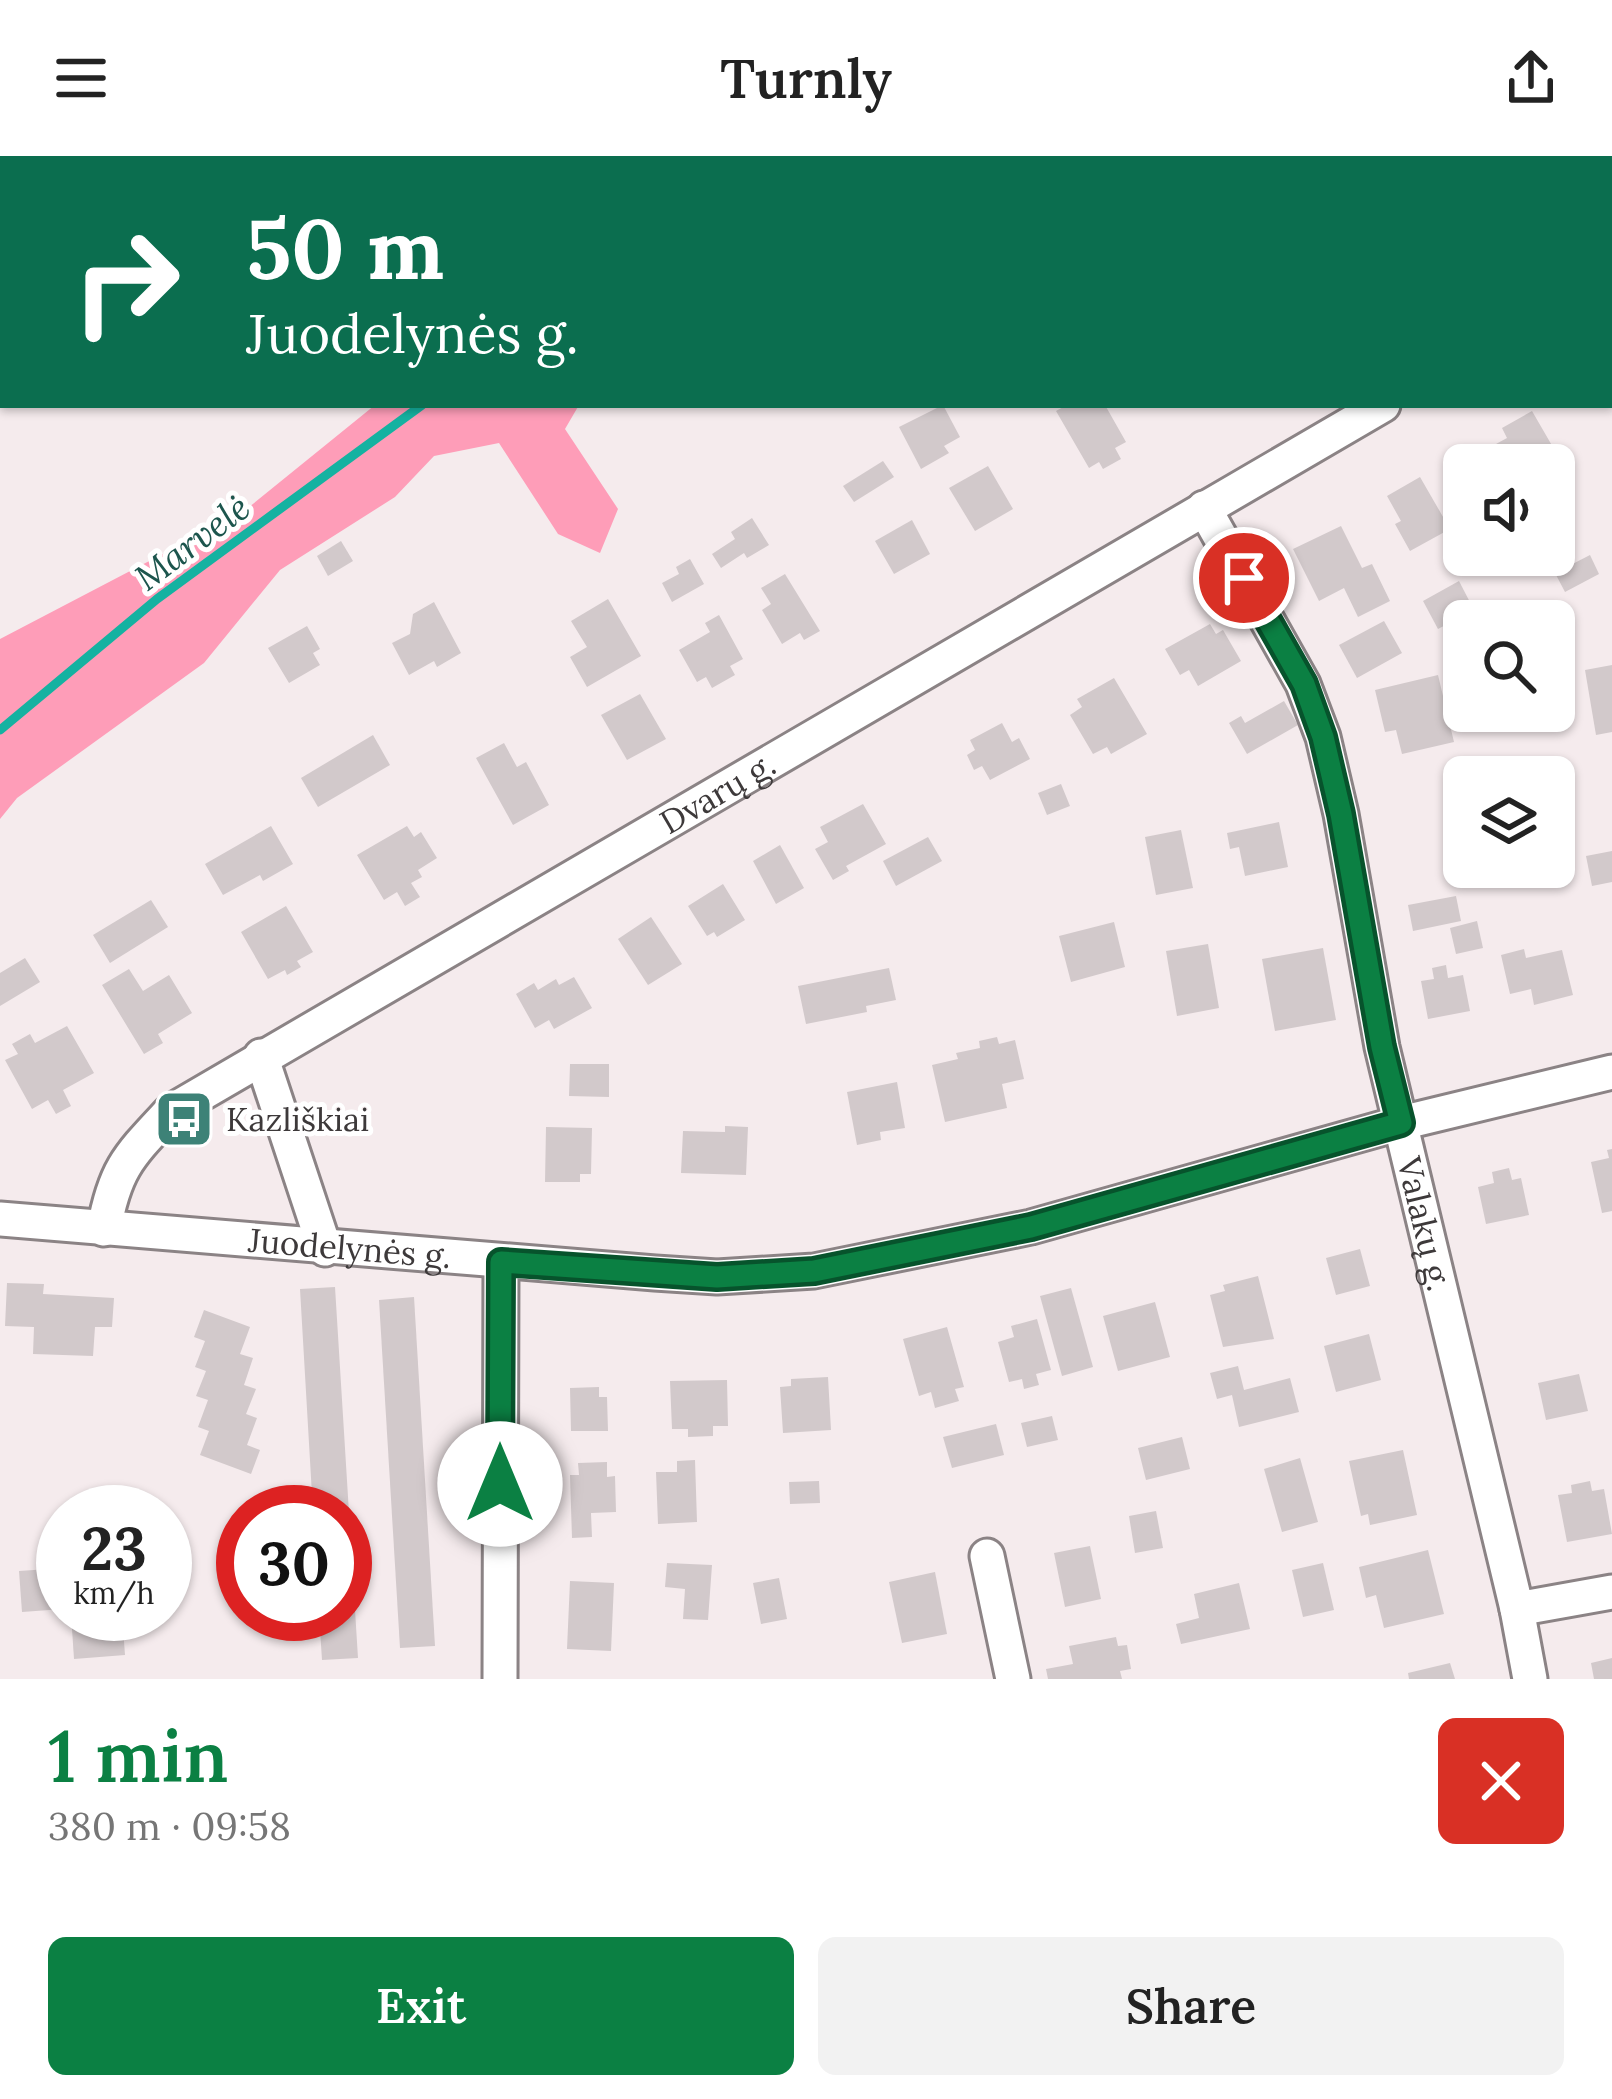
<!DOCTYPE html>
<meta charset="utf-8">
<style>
body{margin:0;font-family:Lora,serif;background:#f2f2f2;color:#222;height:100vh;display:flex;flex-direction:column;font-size:45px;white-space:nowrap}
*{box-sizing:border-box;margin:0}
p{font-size:39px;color:#767676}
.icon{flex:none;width:66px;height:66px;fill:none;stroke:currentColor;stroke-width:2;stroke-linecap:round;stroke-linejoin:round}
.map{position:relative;height:1523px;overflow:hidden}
.drawer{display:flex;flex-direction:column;background:#fff;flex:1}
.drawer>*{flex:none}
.top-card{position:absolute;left:0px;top:0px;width:1614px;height:252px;box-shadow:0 3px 9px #0004;background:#0b6e4f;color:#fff;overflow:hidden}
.controls{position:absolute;left:1443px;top:288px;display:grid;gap:24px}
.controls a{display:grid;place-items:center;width:132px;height:132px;border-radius:18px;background:#fff;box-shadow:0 3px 9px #0004;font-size:60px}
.speed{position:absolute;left:36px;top:1329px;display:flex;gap:24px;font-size:60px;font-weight:700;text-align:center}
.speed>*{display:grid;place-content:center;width:156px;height:156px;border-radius:50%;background:#fff;box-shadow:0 3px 9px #0004;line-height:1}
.speed small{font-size:30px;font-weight:400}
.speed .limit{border:18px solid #d22;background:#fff;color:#111}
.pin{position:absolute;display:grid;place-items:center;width:102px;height:102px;color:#fff;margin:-51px;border:6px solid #fff;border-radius:50%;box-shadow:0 3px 12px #0007}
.me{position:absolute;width:132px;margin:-66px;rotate:0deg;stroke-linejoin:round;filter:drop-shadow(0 0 9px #0008)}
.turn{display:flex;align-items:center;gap:42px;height:252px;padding:0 48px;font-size:54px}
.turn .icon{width:156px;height:156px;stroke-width:2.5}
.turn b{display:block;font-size:84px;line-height:102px}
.round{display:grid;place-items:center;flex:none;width:126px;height:126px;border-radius:18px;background:#f2f2f2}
.head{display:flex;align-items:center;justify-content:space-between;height:204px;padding:0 48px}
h1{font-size:72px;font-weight:600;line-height:90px;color:#0b8043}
.action{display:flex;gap:24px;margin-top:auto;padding:24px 48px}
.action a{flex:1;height:138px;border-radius:18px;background:#0b8043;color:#fff;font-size:48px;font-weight:600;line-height:138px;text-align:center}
.action a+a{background:#f2f2f2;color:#222}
header{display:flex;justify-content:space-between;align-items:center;height:156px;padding:0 48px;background:#fff;font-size:54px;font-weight:600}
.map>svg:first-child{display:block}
.forest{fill:#fe9db8}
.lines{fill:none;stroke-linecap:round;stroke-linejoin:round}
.stream{stroke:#15b2a1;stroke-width:9}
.building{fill:#d2c9cb}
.minor-casing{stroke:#8b8385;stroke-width:39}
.minor{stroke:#fff;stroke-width:33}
.route-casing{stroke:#07532c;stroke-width:30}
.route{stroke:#0b8043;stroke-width:21}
.labels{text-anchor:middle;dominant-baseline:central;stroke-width:10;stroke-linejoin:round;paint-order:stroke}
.street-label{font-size:33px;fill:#3d393a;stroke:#fff}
.poi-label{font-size:33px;fill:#3d393a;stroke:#fff;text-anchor:start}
.water-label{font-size:36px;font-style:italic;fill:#1c554d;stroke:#fff}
</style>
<header><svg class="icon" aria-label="menu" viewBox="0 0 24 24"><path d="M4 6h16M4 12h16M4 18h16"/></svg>Turnly<svg class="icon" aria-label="share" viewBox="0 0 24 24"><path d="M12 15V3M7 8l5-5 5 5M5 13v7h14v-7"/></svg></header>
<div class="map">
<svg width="1612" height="1523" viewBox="0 0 1612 1523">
<rect width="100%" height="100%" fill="#f5ebed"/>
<polygon class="forest" points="375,249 579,249 565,273 618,353 600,397 558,378 499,287 434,300 395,341 280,414 204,507 17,642 0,663 0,483 243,356"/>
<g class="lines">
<g class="stream">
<polyline points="719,3 721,0"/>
<polyline points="0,574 157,443 422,249"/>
</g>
</g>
<g class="building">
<polygon points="943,249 960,281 944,290 949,297 921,313 899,271"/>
<polygon points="1067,249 1105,249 1126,286 1115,292 1121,303 1103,313 1099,306 1089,312 1056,255"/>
<polygon points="1532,255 1554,293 1525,309 1493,309 1488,301 1500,295 1496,288 1507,282 1502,272"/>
<polygon points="883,305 894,321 854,346 843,330"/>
<polygon points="988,310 1013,353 975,375 949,332"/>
<polygon points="1420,321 1450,373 1410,395 1395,368 1401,365 1387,340"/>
<polygon points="752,362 769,389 747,402 744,397 721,412 712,398 735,383 731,376"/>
<polygon points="912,364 930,398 894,418 875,385"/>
<polygon points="1341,370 1362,412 1372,408 1390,445 1358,461 1344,432 1319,445 1293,393"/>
<polygon points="341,385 353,405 328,420 317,400"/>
<polygon points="1590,399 1599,418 1565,436 1555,417"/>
<polygon points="690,403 704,428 672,446 662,427 679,418 676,411"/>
<polygon points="785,418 820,475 804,484 800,477 782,488 762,454 771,448 761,432"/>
<polygon points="1459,425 1474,454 1438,473 1423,445"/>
<polygon points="608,443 641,500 587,531 570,501 587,491 571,465"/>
<polygon points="434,446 461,497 437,511 434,505 409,519 392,487 410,478 413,458"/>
<polygon points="719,459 743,503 730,510 735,519 712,532 706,521 697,526 679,494 710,476 705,467"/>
<polygon points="1384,465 1402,497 1357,522 1339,489"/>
<polygon points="1210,468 1216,478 1223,474 1241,505 1198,530 1189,514 1180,519 1165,493"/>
<polygon points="307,470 320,493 313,497 320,509 289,527 268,492"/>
<polygon points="1612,509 1612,576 1596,579 1585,514"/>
<polygon points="1438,519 1454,586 1402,598 1396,574 1385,576 1375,534"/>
<polygon points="1114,522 1147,578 1111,598 1107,591 1093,598 1070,559 1082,551 1077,543"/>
<polygon points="640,538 666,583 627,604 601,559"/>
<polygon points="1284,545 1298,569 1247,598 1229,567 1241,560 1245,567"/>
<polygon points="1002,567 1012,586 1019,582 1030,603 990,624 982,610 974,614 967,599 975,594 970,584"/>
<polygon points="373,579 390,609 318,651 301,622"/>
<polygon points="504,587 517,611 526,606 549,649 513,669 476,602"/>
<polygon points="1061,628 1070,650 1047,659 1038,637"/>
<polygon points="863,648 886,688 846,710 849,715 833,724 815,693 828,686 820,671"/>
<polygon points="1279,666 1288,711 1245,720 1239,691 1230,693 1227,677"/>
<polygon points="271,670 293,708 263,725 260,719 223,739 205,708"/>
<polygon points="407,670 414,681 421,676 437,702 418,714 422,721 411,727 420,741 405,750 397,736 384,744 357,699"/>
<polygon points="1181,674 1193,732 1156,739 1145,681"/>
<polygon points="928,681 942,705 896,730 883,705"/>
<polygon points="780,689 804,732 776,748 753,705"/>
<polygon points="1612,695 1612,726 1592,730 1586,700"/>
<polygon points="723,728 745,764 717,781 714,776 707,780 688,750"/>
<polygon points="1456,740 1461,765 1413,775 1408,749"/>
<polygon points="151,744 168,771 110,807 93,779"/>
<polygon points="286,750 313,796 297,805 301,811 287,819 285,814 268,823 241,776"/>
<polygon points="651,761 682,808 648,829 618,783"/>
<polygon points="1477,765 1483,792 1456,798 1450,772"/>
<polygon points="1114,766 1125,811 1071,826 1059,780"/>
<polygon points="1208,788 1219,852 1177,860 1166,795"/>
<polygon points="1323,792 1336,864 1275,875 1262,803"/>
<polygon points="1524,793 1526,802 1562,794 1573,839 1534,849 1531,833 1510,838 1501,799"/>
<polygon points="25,802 40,826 0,850 0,817"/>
<polygon points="1446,809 1448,822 1463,819 1470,855 1428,863 1421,825 1434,823 1432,812"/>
<polygon points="889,812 896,844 866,850 867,856 806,868 798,830"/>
<polygon points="129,813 143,835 169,819 192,857 158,878 163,887 144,898 102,829"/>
<polygon points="574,821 592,852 554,873 549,864 535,872 516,838 534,827 538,834 556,823 559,829"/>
<polygon points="67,870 94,917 63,934 71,950 56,958 48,944 32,953 5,904 18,898 12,888 30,878 35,887"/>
<polygon points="997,881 999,888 1015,884 1024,923 1002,928 1007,952 945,966 932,909 958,903 956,897 980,892 979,885"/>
<polygon points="570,908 609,908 609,941 569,940"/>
<polygon points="897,926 905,972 880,976 881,984 857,989 847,936"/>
<polygon points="725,970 748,971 746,1019 681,1017 683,975 725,976"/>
<polygon points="546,971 592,972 591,1018 580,1018 580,1026 545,1026"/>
<polygon points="1612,993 1612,1055 1602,1057 1591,1006 1609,1002 1607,994"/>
<polygon points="1509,1012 1512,1024 1521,1022 1529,1059 1486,1068 1478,1031 1494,1027 1492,1016"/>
<polygon points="1360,1093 1370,1130 1336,1139 1326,1102"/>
<polygon points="1258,1120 1274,1183 1223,1191 1210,1139 1225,1135 1223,1129"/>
<polygon points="7,1127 44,1128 43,1138 114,1142 112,1171 95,1171 93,1200 33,1198 34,1171 5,1170"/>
<polygon points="335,1131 358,1502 322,1504 319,1458 345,1458 345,1356 313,1356 300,1133"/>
<polygon points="1071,1132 1093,1211 1062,1220 1040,1140"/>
<polygon points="414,1141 435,1490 400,1492 379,1144"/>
<polygon points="1155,1146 1170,1201 1118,1215 1103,1160"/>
<polygon points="204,1154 250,1171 240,1198 253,1202 244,1229 256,1233 246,1258 257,1262 247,1289 260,1294 251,1318 200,1299 209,1275 198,1271 208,1244 196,1240 206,1215 195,1211 205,1185 194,1181"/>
<polygon points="1037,1163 1051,1214 1036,1218 1039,1229 1024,1233 1022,1223 1009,1226 998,1186 1014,1181 1011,1170"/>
<polygon points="947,1171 964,1231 955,1233 959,1245 935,1252 931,1236 919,1240 903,1183"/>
<polygon points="1369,1178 1381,1224 1336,1236 1324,1190"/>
<polygon points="1238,1210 1244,1234 1290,1222 1299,1256 1239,1271 1232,1239 1217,1243 1210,1217"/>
<polygon points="1579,1218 1588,1255 1546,1264 1538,1227"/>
<polygon points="828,1221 831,1274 783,1277 780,1231 791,1230 791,1223"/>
<polygon points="727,1224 728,1270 713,1270 713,1280 688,1281 688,1273 672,1273 670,1225"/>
<polygon points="599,1231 599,1241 607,1241 608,1275 571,1275 570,1232"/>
<polygon points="1052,1260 1058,1284 1027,1291 1021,1267"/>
<polygon points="996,1268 1004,1299 952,1312 943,1281"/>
<polygon points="1182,1281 1190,1313 1146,1324 1138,1292"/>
<polygon points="1403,1294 1417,1359 1370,1369 1368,1358 1361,1360 1349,1305"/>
<polygon points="1300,1302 1318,1366 1282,1376 1264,1313"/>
<polygon points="695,1304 697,1366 658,1368 656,1316 677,1316 677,1305"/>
<polygon points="607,1306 607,1321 615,1320 616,1356 591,1357 592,1381 572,1382 570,1319 579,1319 578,1307"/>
<polygon points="819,1325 820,1347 790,1348 789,1326"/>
<polygon points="1590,1325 1592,1335 1604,1333 1612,1378 1567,1386 1558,1339 1572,1337 1571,1329"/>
<polygon points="1156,1355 1163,1392 1135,1397 1129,1360"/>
<polygon points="1090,1390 1101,1443 1065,1451 1054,1397"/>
<polygon points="1428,1394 1444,1458 1384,1472 1376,1439 1366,1442 1359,1411"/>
<polygon points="667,1407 712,1409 708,1464 683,1463 685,1433 665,1431"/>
<polygon points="1323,1407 1334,1454 1303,1461 1292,1414"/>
<polygon points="63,1412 63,1453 22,1456 19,1415"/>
<polygon points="935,1416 947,1478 902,1487 889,1426"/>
<polygon points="779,1422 787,1463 761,1468 753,1427"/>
<polygon points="570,1425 614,1427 611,1495 567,1493"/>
<polygon points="1239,1427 1250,1473 1181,1488 1176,1468 1199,1462 1194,1438"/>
<polygon points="71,1458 122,1458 125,1499 74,1503"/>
<polygon points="1116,1481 1118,1490 1127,1489 1131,1513 1120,1515 1122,1523 1048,1523 1046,1513 1073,1508 1069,1490"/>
<polygon points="1612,1502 1612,1523 1594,1523 1591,1507"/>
<polygon points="1450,1507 1455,1523 1409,1523 1408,1517"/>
</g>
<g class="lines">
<defs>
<g id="minor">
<polyline points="1611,118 1612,118"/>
<path id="s1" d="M 1204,352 L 1303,528 L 1323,581 L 1341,658 L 1382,891 L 1517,1453 L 1530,1523"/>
<polyline points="261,900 325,1093"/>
<path id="s2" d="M 0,1063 L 655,1117 L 717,1121 L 814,1115 L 1031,1071 L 1401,967 L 1612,916"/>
<path id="s3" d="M 104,1073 C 115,1012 129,1000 170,956 L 1383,249"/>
<polyline points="987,1400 1013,1523"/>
<polyline points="1517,1453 1612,1436"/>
<polyline points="500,1523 501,1106"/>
</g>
</defs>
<use href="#minor" class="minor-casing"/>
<use href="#minor" class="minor"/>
</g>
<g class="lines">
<defs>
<polyline id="route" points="500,1328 501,1106 717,1121 814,1115 1031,1071 1401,967 1382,891 1341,658 1323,581 1304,528 1244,422"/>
</defs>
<use href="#route" class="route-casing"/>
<use href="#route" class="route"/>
</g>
<defs>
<symbol id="bus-square" viewBox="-11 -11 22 22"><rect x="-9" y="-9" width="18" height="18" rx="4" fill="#3d8277" stroke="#fff"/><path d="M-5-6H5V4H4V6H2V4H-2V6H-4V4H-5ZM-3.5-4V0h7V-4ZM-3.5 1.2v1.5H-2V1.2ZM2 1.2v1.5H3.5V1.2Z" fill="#fff"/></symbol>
</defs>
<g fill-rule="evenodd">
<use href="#bus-square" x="151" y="930" width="66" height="66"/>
</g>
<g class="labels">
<g class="street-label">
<text stroke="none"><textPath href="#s3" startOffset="771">Dvarų g.</textPath></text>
<text stroke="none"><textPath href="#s1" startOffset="756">Valakų g.</textPath></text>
<text stroke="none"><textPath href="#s2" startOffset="351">Juodelynės g.</textPath></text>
</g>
<g class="poi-label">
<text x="226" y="963">Kazliškiai</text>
</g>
<g class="water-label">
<text transform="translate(192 386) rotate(-37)">Marvelė</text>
</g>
</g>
</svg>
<div class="controls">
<a><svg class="icon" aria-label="sound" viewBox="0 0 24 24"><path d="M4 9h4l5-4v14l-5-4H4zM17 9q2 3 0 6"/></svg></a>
<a><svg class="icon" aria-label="search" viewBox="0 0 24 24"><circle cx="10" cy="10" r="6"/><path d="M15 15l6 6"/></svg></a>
<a><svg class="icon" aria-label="layers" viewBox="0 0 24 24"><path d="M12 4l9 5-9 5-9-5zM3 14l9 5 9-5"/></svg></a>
</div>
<div class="speed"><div>23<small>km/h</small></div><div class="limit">30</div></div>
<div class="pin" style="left:1244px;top:422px;background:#d93025"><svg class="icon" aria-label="arrive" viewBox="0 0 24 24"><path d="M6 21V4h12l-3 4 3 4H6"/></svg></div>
<svg class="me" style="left:500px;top:1328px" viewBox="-20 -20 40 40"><circle r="19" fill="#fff"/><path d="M0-13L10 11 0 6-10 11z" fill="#0b8043"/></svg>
<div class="top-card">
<div class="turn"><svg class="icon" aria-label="right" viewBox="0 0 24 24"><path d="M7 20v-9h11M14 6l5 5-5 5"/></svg><div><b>50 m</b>Juodelynės g.</div></div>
</div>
</div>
<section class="drawer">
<div class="head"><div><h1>1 min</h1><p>380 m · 09:58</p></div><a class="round" style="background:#d93025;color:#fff"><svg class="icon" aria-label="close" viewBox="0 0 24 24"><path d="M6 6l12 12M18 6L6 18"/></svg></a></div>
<div class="action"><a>Exit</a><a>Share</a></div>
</section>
